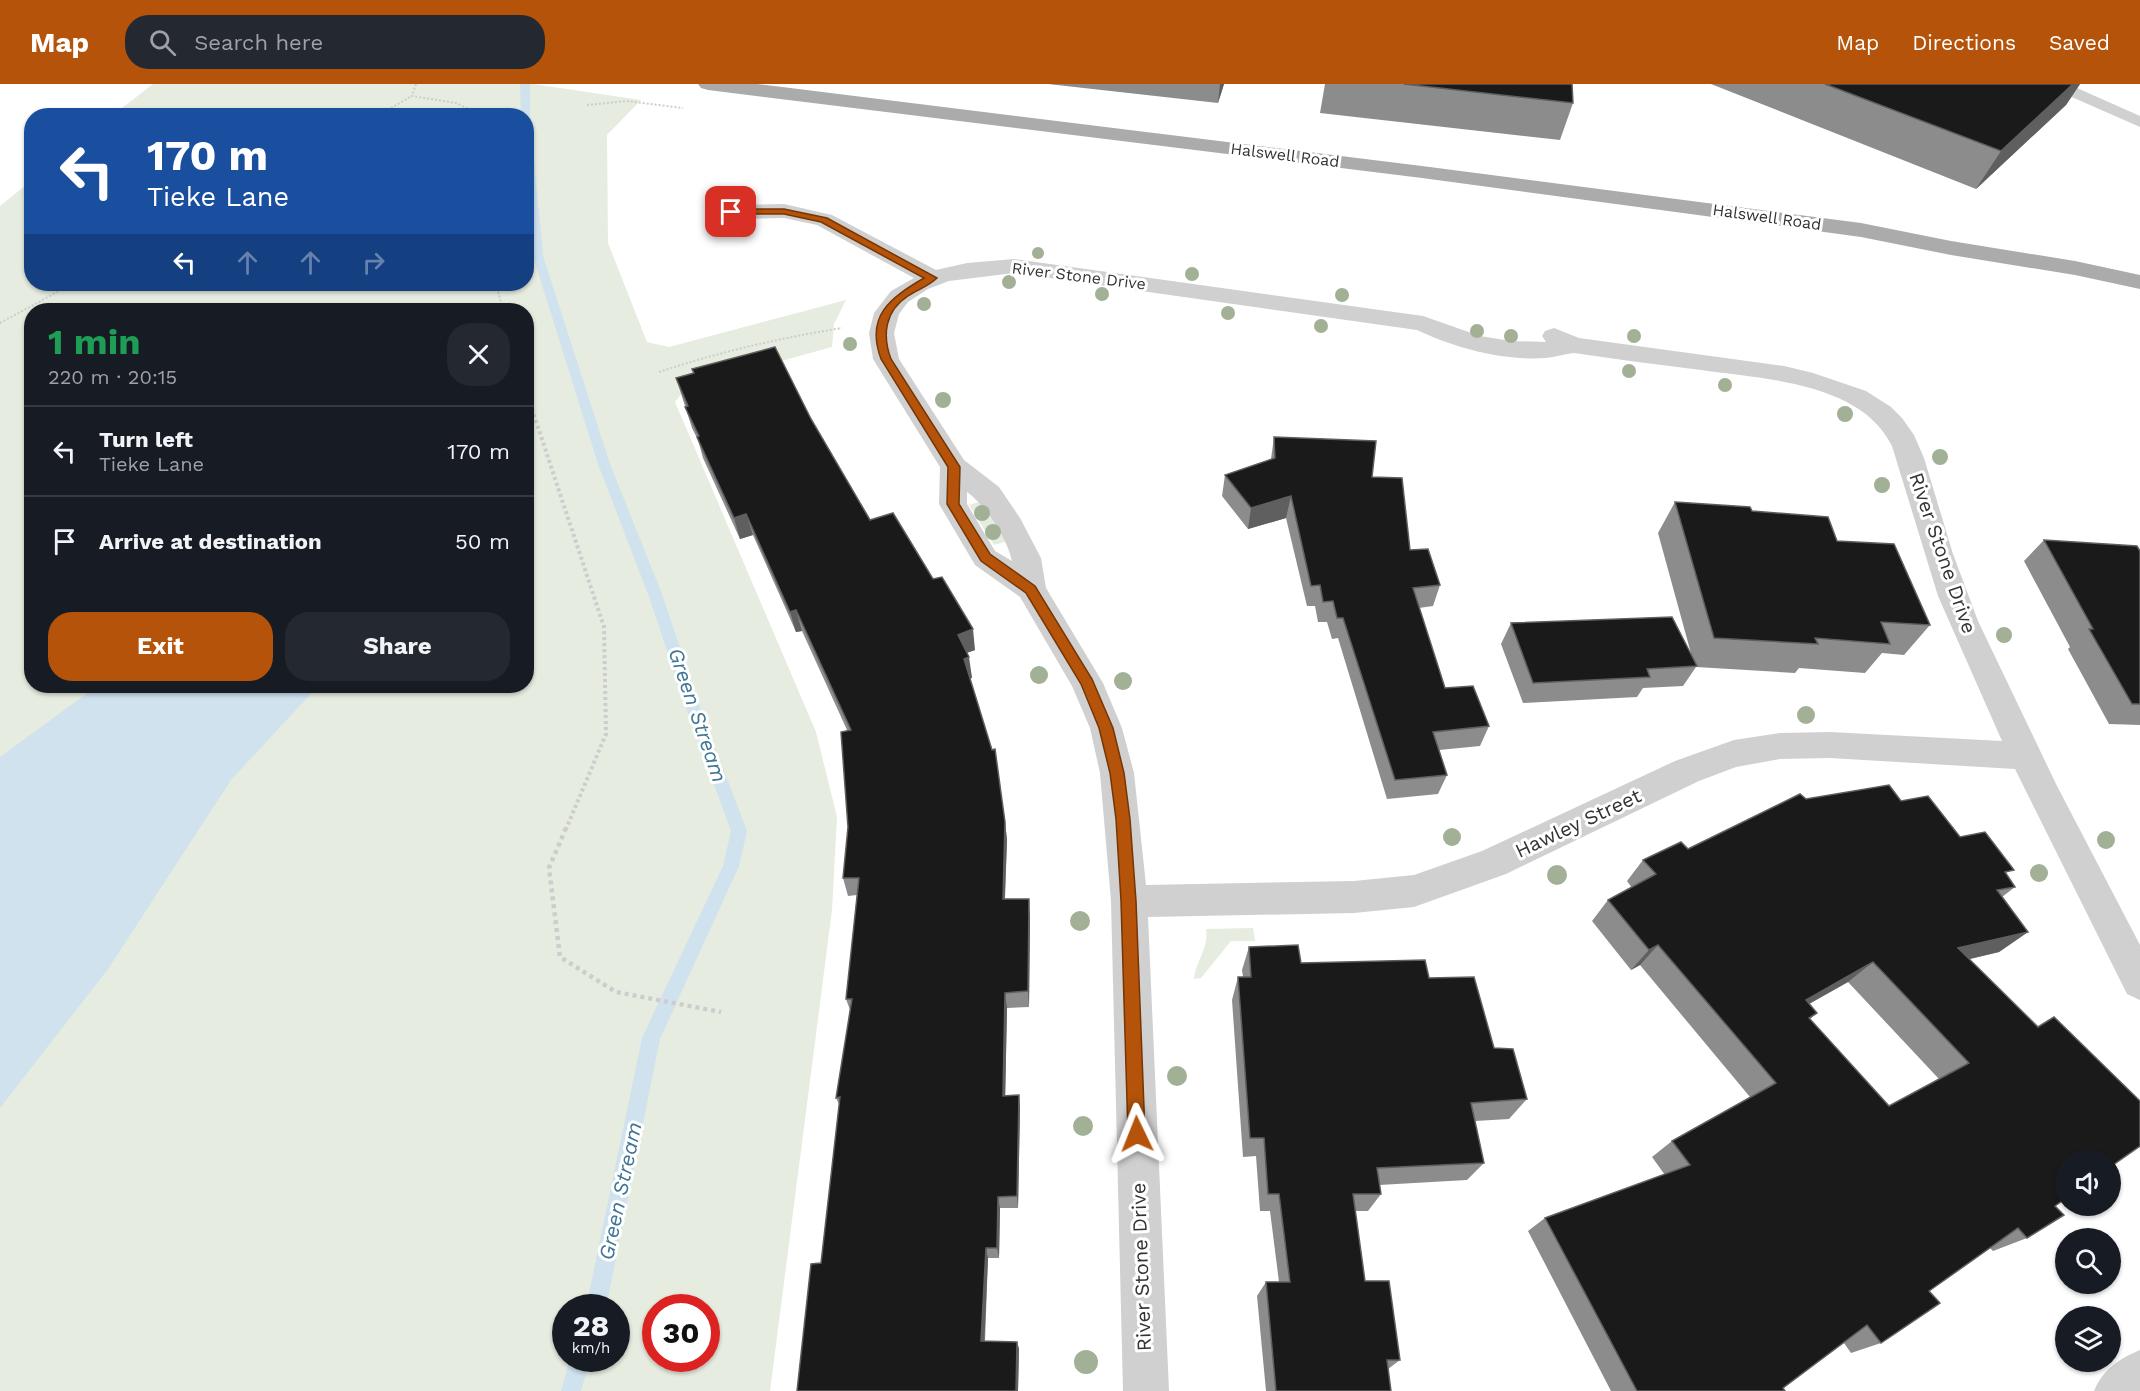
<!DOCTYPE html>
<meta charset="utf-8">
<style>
body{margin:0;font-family:"Work Sans",sans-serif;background:#242831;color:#f1f3f6;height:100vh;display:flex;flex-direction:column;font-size:22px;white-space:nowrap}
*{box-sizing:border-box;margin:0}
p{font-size:20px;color:#9ea1a6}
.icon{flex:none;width:33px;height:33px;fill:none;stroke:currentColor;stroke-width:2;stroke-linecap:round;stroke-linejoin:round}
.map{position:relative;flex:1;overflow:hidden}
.side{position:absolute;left:24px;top:219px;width:510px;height:390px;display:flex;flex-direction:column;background:#171b24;border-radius:24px;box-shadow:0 2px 4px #0004}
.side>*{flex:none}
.banner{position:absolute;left:24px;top:24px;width:510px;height:183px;border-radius:24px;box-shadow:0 2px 4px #0004;background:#1a4fa0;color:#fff;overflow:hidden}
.tools{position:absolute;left:2055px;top:1066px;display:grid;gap:12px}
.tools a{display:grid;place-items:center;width:66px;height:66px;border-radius:50%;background:#171b24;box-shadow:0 2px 4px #0004;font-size:30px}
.speed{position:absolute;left:552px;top:1210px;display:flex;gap:12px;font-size:30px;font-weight:700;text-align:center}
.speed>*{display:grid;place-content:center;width:78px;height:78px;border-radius:50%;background:#171b24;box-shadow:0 2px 4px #0004;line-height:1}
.speed small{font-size:15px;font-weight:400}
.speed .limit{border:9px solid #d22;background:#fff;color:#111}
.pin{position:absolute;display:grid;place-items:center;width:51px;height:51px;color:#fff;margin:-26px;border-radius:12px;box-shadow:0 3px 9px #0006}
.me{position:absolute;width:66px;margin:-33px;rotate:358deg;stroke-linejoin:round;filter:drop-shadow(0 0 4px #0008)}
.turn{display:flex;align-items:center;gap:21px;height:126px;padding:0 24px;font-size:27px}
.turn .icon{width:78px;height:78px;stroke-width:2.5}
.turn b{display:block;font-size:42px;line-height:51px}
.lanes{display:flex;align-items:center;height:57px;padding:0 24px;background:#0003;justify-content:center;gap:30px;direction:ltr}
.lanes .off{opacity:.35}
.round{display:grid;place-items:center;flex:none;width:63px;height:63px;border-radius:24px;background:#242831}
.overview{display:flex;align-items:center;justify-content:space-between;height:102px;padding:0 24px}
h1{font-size:36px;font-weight:700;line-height:45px;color:#1e9e55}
.action{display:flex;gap:12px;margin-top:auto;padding:12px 24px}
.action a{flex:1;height:69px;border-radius:24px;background:#b45309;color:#fff;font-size:24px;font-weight:700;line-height:69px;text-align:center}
.action a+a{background:#242831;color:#f1f3f6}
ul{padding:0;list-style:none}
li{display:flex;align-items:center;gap:18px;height:90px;padding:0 24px;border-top:2px solid #363941}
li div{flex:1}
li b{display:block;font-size:22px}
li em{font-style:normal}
header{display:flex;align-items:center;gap:36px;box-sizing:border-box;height:84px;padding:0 30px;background:#b45309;color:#fff}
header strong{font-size:28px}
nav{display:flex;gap:33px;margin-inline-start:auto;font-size:21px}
.search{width:420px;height:54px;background:#242831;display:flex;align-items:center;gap:15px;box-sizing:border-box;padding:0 21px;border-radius:24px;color:#9ea1a6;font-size:22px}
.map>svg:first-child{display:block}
.green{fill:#e6ecdf;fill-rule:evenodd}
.water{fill:#cfe2ee}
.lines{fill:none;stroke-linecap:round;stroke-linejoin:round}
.stream{fill:#cfe2ee;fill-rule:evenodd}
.path-far2{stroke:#cdcdcd;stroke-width:2;stroke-dasharray:2 2;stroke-linecap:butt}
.path-far1{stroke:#cdcdcd;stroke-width:4;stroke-dasharray:3 3;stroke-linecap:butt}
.path{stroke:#cdcdcd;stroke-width:4.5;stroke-dasharray:4 4;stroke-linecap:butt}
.service{fill:#d0d0d0;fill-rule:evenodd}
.minor{fill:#d0d0d0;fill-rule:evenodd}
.primary{fill:#ababab;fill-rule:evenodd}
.tree{fill:#a2b095}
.wall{fill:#8c8c8c;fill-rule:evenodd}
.shaded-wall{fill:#5f5f5f}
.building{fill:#1a1a1a;stroke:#5f5f5f;stroke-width:1.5;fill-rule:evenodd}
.route{fill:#b45309;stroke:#753606;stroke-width:1.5}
.labels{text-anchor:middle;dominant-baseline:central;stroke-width:6;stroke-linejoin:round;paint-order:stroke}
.far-street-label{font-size:16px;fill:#333;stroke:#fff}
.street-label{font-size:20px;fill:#333;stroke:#fff}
.water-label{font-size:21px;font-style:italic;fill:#3f7597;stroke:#fff}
</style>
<header>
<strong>Map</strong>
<div class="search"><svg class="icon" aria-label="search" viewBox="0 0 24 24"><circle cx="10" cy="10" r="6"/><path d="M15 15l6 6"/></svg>Search here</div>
<nav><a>Map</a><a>Directions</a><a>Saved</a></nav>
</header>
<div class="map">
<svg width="2140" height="1307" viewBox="0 0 2140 1307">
<rect width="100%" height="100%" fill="#fff"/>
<g class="green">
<path d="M 153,0 L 533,0 L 641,16 L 607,51 L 608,159 L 647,258 L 669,263 L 846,216 L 834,240 L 832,263 L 687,303 L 675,318 L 816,648 L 837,733 L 832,826 L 770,1307 L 0,1307 L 0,122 L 31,97 L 32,200 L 526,200 L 526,32 L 113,31 ZM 32,226 L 526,226 L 526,602 L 32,602 ZM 566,1224 L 616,1224 L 616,1275 L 566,1275 ZM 656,1224 L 706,1224 L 706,1275 L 656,1275 Z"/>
<polygon points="982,417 1008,457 994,461 969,421"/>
<path d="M 1253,844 L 1255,857 L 1231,857 L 1201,894 L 1194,895 C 1196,876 1209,865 1206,845 Z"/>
</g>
<polygon class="water" points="97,602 318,602 231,696 108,885 0,1024 0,673"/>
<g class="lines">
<g class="stream">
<polygon points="520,0 530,0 530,33 543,172 610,380 662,510 701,626 747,747 739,782 660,955 606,1224 586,1224 642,954 723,782 731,747 687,626 648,510 598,380 533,172 526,97 526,32 521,32"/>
<polygon points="570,1275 590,1275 581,1307 561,1307"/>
</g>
<g class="path-far2">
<polyline points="416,0 412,12 456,19 483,32"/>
<polyline points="587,21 627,17 683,24"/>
<polyline points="377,32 412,12"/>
<polyline points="496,200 503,226"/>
<polyline points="0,239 72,200"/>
<path d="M 659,288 C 719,268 780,254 842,244"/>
<polyline points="526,308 530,321"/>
</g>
<polyline class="path-far1" points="530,319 604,543 606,650 566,745"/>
<polyline class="path" points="566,744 549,784 560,873 616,908 721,928"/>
<polygon class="service" points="2047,0 2068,0 2140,32 2140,43 2049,3"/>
<g class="minor">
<path d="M 784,120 L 832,131 L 936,186 L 967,179 L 1014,175 L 1423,232 L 1480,252 L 1511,257 L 1546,258 L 1542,252 L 1545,247 L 1554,244 L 1579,254 L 1784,282 L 1813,289 L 1866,307 L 1891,323 L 1902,334 L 1914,351 L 1924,374 L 1953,470 L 1978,537 L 2056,700 L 2140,861 L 2140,916 L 2127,910 L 2015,685 L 1830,674 L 1780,675 L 1736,683 L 1699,697 L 1506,790 L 1414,823 L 1354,829 L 1148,833 L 1169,1307 L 1123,1307 L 1111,817 L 1100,689 L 1090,644 L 1072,602 L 1020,513 L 975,481 L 939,420 L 940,383 L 873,275 L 869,249 L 874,229 L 891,207 L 914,194 L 817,141 L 784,134 L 731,135 L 723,133 L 720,128 L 723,123 L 731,121 ZM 1014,189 L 1417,246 C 1455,264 1503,277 1546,274 C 1555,273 1565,270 1574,269 C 1616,275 1659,281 1701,286 C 1763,295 1861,298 1892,362 L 1938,512 L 2002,657 L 1830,648 L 1780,649 L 1734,656 L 1675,677 L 1482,767 L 1414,791 L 1354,797 L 1146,801 L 1134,689 L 1122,644 L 1103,599 L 1046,504 L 1041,474 L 1020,434 L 999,403 L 964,376 L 899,275 L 894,249 L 899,230 L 908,218 L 928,205 L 949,197 ZM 967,408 C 987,423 1006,452 1012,477 L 995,467 L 967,420 Z"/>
<path d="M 2140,1266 L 2140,1307 L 2094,1307 C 2103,1285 2119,1275 2140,1266 Z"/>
</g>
<polygon class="primary" points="698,0 757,0 1422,82 1861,139 1951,157 2075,177 2140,191 2140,205 2075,191 1951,171 1861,153 1422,94 708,6 701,4"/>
</g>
<g class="tree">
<circle cx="1038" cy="169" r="6"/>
<circle cx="1192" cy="190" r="7"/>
<circle cx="1009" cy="198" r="7"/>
<circle cx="1102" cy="210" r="7"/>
<circle cx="1342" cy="211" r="7"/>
<circle cx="924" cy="220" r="7"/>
<circle cx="1228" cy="229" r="7"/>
<circle cx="1321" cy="242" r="7"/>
<circle cx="1477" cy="247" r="7"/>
<circle cx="1511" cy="252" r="7"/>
<circle cx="1634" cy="252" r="7"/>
<circle cx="850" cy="260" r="7"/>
<circle cx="1629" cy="287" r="7"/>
<circle cx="1725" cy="301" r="7"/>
<circle cx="943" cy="316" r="8"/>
<circle cx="1845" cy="330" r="8"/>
<circle cx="1940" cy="373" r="8"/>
<circle cx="1882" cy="401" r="8"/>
<circle cx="982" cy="429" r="8"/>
<circle cx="993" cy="448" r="8"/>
<circle cx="2004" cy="551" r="8"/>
<circle cx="1039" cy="591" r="9"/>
<circle cx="1123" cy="597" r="9"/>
<circle cx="1806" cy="631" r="9"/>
<circle cx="1452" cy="753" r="9"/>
<circle cx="2106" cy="756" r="9"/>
<circle cx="2039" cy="789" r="9"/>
<circle cx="1557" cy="791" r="10"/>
<circle cx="1080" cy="837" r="10"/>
<circle cx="1177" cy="992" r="10"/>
<circle cx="1083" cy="1042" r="10"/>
<circle cx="1086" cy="1278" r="12"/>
</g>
<g class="wall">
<polygon points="1048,0 1224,0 1218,19"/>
<polygon points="1325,0 1572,0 1573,19 1560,56 1320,29"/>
<polygon points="1711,0 2080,0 2066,21 1976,105"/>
<polygon points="676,294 811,335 870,436 975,566 967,569 972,594 969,594 1005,738 1007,756 1005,815 1030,832 1029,923 1007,924 1005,1012 1019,1011 1020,1025 1018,1124 1000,1124 999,1174 988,1174 985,1257 1017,1258 1019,1265 1018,1307 797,1307 821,1179 839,1020 836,1014 850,926 846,915 857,811 848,812 843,794 848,743 847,646 802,547 796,548 753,451 740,455 703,374 698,356 692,344"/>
<polygon points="1274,353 1372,393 1410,466 1440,501 1433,522 1419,524 1445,604 1489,642 1480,662 1439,666 1447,691 1438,710 1387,715 1338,554 1332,555 1327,538 1318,538 1315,522 1307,522 1286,434 1248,445 1222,412 1225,391 1271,375"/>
<polygon points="1675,418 1752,427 1837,457 1930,541 1904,571 1882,569 1865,589 1799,584 1795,589 1696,583 1683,602 1643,604 1637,613 1523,619 1501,560 1511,539 1692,573 1658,449"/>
<polygon points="2044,456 2140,467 2140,641 2109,640 2068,565 2070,563 2024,477"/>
<path d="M 1806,715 L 1901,717 L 1960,753 L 2007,791 L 2015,803 L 2002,813 L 2028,848 L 1999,868 L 1970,875 L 2055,1122 L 2027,1154 L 1993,1167 L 1990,1164 L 1929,1207 L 1881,1259 L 1851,1269 L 1844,1259 L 1783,1304 L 1785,1307 L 1611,1307 L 1528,1147 L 1545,1134 L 1665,1091 L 1652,1073 L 1672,1057 L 1750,1013 L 1640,881 L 1631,886 L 1592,837 L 1608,816 L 1632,804 L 1627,797 L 1643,776 L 1688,765 ZM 1848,898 L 1939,995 L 1889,1022 L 1810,935 L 1817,929 L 1809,920 Z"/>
<polygon points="1249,863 1301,879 1429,894 1494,964 1527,1015 1509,1035 1475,1037 1484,1079 1467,1096 1379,1101 1381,1110 1368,1127 1355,1127 1365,1197 1400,1276 1388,1285 1391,1307 1266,1307 1257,1212 1266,1198 1279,1198 1270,1127 1260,1127 1256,1072 1243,1073 1232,916 1238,893 1243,893 1242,886"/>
</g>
<g class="shaded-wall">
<polygon points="1220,0 1224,0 1218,19"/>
<polygon points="2073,0 2080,0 2066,21 1976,105 2001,67"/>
<polygon points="1291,412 1286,434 1248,445 1251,424"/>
<polygon points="746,430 753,451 740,455 734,434"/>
<polygon points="796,526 802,547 796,548 790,528"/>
<polygon points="973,545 975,566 960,571 958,551"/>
<polygon points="969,573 972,594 966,596 964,575"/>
<polygon points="1005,738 1007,756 1004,833 1003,815"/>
<polygon points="1029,815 1030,832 1029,923 1028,907"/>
<polygon points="2028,848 1999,868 1931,884 1958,864"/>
<polygon points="1658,861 1640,881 1631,886 1649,866"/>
<polygon points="1873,878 1848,898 1782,935 1806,916"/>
<polygon points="1005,909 1007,924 1005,1025 1003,1012"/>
<polygon points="1019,1011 1020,1025 1018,1124 1017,1112"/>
<polygon points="998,1113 1000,1124 999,1174 997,1164"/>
<polygon points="986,1164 988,1174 984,1265 981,1257"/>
<polygon points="1017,1258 1019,1265 1018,1307 1016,1307"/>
</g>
<g class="building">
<polygon points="1404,0 1572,0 1573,19"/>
<polygon points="1825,0 2073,0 2001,67"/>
<polygon points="775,263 811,335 870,436 893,429 933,495 942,493 973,545 958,551 969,573 964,575 992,666 995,665 1005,738 1003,815 1029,815 1028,907 1005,909 1003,1012 1019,1011 1017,1112 998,1113 997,1164 986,1164 981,1257 1017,1258 1016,1307 797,1307 811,1180 821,1179 840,1013 836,1014 852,915 846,915 859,794 843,794 848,743 841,648 851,646 796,526 790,528 746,430 734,434 697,353 699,352 685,323 688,322 676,294 694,289 692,285"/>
<polygon points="1274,353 1376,357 1372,393 1402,394 1410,466 1428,465 1440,501 1413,504 1445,604 1473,602 1489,642 1433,648 1447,691 1395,696 1343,534 1337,534 1333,517 1323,518 1320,501 1311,502 1291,412 1251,424 1225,391 1275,374"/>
<polygon points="1675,418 1750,423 1752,427 1828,433 1837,457 1894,460 1930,541 1881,538 1890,560 1815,554 1818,560 1714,554"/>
<polygon points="2044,456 2137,462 2140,467 2140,620 2132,620 2089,545 2093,545"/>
<polygon points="1672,533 1697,582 1647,585 1650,593 1533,599 1511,539"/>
<path d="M 1889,701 L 1901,717 L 1928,712 L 1960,753 L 1985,748 L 2014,786 L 2005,788 L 2015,803 L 1997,806 L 2028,848 L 1958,864 L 2038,943 L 2054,933 L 2140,1017 L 2140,1062 L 2110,1083 L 2110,1077 L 2066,1077 L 2066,1114 L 2055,1122 L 2064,1131 L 2027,1154 L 2018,1144 L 1929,1207 L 1940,1219 L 1881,1259 L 1867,1241 L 1783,1304 L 1785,1307 L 1637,1307 L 1545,1134 L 1690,1081 L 1672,1057 L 1776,999 L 1658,861 L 1649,866 L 1608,816 L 1656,790 L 1643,776 L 1681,758 L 1688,765 L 1800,710 L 1806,715 ZM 1873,878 L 1969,979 L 1889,1022 L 1809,934 L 1817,929 L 1806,916 Z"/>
<polygon points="1298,861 1301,879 1425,876 1429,894 1474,893 1494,964 1513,965 1527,1015 1471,1019 1484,1079 1377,1084 1381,1110 1353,1110 1365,1197 1389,1197 1400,1276 1387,1276 1391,1307 1276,1307 1266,1198 1290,1198 1279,1110 1268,1110 1264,1054 1250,1054 1238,893 1251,893 1249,863"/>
</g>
<path class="route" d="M 731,125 L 784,125 L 827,134 L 937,194 C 929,202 917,206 908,212 C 885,227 882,251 891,275 L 960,383 L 959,420 L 990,470 L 1035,502 L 1092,595 L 1113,644 L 1124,689 L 1130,735 L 1136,817 L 1145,1050 L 1143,1056 L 1137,1059 L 1131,1056 L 1128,1050 L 1121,817 L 1116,735 L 1110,689 L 1099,644 L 1081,600 L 1026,509 L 981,477 L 947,420 L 948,383 L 881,275 C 865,232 890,214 924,194 L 821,138 L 784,130 L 728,130 L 726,128 Z"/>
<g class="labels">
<g class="far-street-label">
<text transform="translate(1285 71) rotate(7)">Halswell Road</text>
<text transform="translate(1767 133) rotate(8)">Halswell Road</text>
<text transform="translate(1079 192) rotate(7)">River Stone Drive</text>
</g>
<g class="street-label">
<text transform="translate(1943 469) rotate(71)">River Stone Drive</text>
<text transform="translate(1578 739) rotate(-25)">Hawley Street</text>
<text transform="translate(1141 1183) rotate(-92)">River Stone Drive</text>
</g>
<g class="water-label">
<text transform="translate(698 631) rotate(71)">Green Stream</text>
<text transform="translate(620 1107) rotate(-78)">Green Stream</text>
</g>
</g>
</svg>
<div class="tools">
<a><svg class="icon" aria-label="sound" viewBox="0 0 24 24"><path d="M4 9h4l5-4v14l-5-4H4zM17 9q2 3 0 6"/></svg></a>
<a><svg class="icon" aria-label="search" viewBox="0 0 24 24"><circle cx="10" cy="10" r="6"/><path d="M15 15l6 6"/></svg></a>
<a><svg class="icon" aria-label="layers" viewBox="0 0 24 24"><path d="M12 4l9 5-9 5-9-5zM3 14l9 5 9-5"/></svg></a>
</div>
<div class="speed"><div>28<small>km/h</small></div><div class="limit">30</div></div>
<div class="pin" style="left:731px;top:128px;background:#d93025"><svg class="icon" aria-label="arrive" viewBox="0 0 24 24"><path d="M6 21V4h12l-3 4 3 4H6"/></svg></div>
<svg class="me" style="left:1137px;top:1050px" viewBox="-20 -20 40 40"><path d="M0-17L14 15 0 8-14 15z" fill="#b45309" stroke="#fff" stroke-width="4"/></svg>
<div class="banner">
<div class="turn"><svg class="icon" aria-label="left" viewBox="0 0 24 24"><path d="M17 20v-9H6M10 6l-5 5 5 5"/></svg><div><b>170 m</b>Tieke Lane</div></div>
<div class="lanes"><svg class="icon" aria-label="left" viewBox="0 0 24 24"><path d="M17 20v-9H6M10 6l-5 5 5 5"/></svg><svg class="icon off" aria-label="ahead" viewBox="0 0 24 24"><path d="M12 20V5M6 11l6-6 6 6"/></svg><svg class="icon off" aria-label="ahead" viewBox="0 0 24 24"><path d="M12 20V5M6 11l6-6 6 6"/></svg><svg class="icon off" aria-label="right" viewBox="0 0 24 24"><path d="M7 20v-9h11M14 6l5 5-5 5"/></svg></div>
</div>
<section class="side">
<div class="overview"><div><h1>1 min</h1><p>220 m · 20:15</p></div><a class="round"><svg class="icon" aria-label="close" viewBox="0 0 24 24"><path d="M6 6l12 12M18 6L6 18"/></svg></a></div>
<ul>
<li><svg class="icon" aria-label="left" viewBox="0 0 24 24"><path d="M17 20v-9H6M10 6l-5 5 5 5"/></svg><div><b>Turn left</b><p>Tieke Lane</p></div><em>170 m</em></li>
<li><svg class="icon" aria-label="arrive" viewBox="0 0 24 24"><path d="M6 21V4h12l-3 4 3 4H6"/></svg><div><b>Arrive at destination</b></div><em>50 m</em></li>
</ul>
<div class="action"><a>Exit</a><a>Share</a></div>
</section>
</div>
